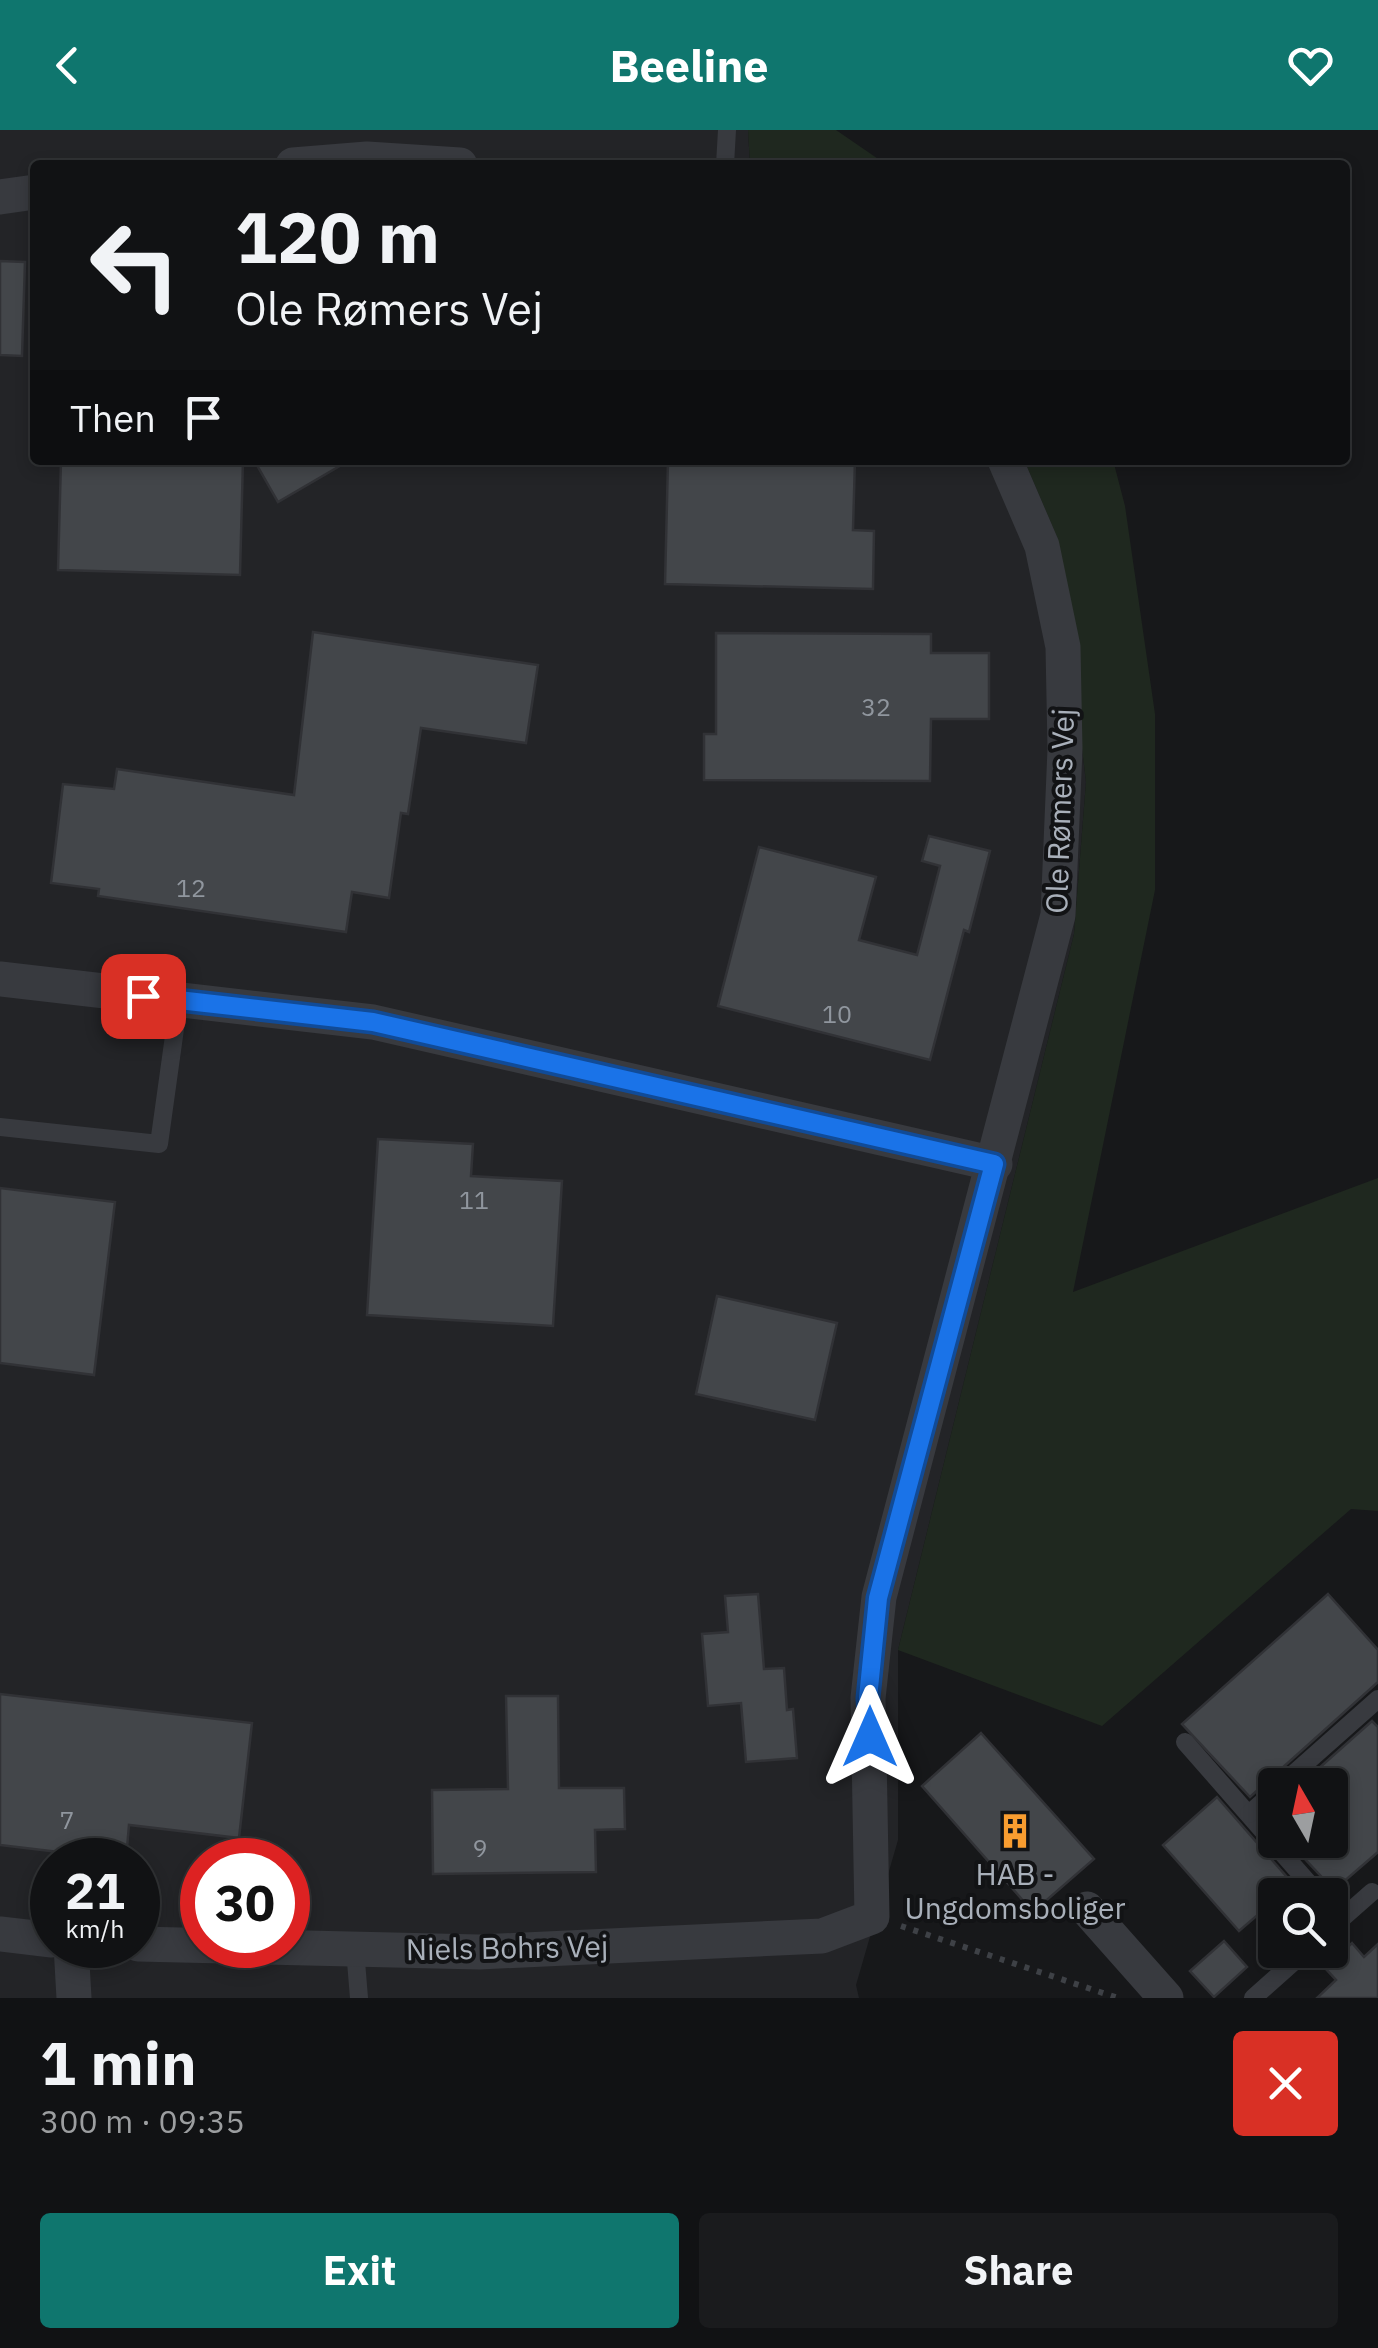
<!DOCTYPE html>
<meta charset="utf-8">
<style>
body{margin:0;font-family:"IBM Plex Sans",sans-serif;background:#1a1b1d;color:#f1f3f6;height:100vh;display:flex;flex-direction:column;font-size:38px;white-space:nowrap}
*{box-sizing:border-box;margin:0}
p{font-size:32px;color:#9c9ea0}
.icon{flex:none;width:55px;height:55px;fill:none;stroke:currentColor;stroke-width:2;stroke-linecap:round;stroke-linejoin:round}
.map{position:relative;height:1868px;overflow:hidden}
.drawer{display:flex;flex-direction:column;background:#111214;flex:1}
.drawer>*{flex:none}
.banner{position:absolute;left:30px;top:30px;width:1320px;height:305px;border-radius:10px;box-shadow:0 5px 15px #0003,0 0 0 2px #303234;background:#111214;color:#f1f3f6;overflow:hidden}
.needle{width:65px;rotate:351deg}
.buttons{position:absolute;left:1258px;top:1638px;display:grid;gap:20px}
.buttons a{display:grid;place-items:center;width:90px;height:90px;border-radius:10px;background:#111214;box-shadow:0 5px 15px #0003,0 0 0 2px #303234;font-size:50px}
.speed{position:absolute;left:30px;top:1708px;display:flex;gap:20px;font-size:50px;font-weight:700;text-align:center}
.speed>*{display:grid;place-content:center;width:130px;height:130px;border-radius:50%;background:#111214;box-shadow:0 5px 15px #0003,0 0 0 2px #303234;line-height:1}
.speed small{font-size:25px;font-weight:400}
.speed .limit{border:15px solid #d22;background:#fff;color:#111}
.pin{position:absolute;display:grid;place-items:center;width:85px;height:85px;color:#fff;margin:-42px;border-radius:20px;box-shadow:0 5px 15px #0006}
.me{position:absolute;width:110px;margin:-55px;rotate:0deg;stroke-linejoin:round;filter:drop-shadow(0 0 8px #0008)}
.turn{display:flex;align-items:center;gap:35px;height:210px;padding:0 40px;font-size:45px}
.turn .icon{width:130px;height:130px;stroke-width:2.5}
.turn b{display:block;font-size:70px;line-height:85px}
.then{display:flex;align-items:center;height:95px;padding:0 40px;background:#0003;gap:20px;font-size:38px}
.round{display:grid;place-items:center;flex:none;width:105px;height:105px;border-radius:10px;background:#1a1b1d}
.overview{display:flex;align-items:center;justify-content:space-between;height:170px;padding:0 40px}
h1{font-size:60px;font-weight:800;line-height:75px}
.primary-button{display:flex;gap:20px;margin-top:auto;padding:20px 40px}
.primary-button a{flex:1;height:115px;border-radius:10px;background:#0f766e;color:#fff;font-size:40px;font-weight:800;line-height:115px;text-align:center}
.primary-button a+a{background:#1a1b1d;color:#f1f3f6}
header{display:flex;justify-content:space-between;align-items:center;height:130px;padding:0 40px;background:#0f766e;color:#fff;font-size:45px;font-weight:800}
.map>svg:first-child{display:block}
.built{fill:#232427;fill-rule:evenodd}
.green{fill:#1f281f}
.building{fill:#43464a;stroke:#313236;stroke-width:2.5}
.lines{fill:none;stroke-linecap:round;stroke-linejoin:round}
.path{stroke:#3e4146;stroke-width:6;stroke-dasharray:5 8;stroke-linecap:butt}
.lane{stroke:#383a3f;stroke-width:18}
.street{stroke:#383a3f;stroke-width:35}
.route-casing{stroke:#114b97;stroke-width:25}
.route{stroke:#1a73e8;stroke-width:18}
.labels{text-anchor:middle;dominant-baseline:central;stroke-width:8;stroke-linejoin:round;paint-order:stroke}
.number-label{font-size:25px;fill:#90969e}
.street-label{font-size:30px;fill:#a9b0ba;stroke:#121315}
.poi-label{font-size:30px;fill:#a9b0ba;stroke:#121315}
</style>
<header><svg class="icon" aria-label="back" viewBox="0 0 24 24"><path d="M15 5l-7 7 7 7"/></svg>Beeline<svg class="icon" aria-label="heart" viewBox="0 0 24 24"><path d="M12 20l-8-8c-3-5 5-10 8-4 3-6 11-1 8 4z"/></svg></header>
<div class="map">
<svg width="1378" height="1868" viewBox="0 0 1378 1868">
<rect width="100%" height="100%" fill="#17181a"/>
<path class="built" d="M 0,0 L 748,0 L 750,35 L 35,35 L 35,330 L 1024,330 L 1057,407 L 1086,652 L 1074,804 L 898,1520 L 898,1710 L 856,1855 L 859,1868 L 0,1868 ZM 52,1730 L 138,1730 L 138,1815 L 52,1815 ZM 202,1730 L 288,1730 L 288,1815 L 202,1815 Z"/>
<g class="green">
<polygon points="748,0 836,0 887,35 750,35"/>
<polygon points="1024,330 1113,330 1125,376 1155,584 1155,760 1073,1162 1378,1048 1378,1381 1351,1379 1102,1596 898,1520 1074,804 1086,652 1057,407"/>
</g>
<g class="building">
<polygon points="0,131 25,132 22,226 0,225"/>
<polygon points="61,330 243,330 240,445 58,440"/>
<polygon points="254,330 350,330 278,372"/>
<polygon points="668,330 855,330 853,400 874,401 873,459 665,454"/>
<polygon points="313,502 538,535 526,613 421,598 408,684 401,683 389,768 352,762 346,802 98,766 99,759 51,753 63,654 114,659 117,639 294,665"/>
<polygon points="716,503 931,504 931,523 989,523 989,589 931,589 930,651 704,650 704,604 716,604"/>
<polygon points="929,706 990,721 969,802 964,800 930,930 718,876 759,717 876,747 859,810 917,825 940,736 922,731"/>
<polygon points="378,1009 473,1014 471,1046 562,1051 553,1196 367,1185"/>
<polygon points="0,1058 115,1072 94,1245 0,1233"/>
<polygon points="717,1166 837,1193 815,1290 696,1264"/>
<polygon points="758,1464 764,1539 784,1538 787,1580 793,1579 797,1628 746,1632 741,1573 708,1576 702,1504 728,1502 725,1466"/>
<polygon points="1328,1464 1378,1520 1378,1552 1250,1667 1182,1594"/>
<polygon points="0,1564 252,1593 239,1708 129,1695 126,1730 0,1715"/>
<polygon points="506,1566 558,1566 559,1658 624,1658 625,1699 595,1700 596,1742 433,1744 432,1660 508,1659"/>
<polygon points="1372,1591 1378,1597 1378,1722 1334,1760 1287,1710 1330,1710 1330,1655 1300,1655"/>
<polygon points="981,1603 1094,1729 1033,1782 922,1656"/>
<polygon points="1217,1667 1293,1754 1275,1765 1275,1770 1239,1801 1163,1715"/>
<polygon points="1224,1811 1247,1837 1214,1867 1190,1841"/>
<polygon points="1352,1813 1364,1827 1378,1814 1378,1868 1317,1868 1336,1850 1325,1838"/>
</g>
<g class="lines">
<polyline class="path" points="901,1796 1118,1868"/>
<g class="lane">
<polyline points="725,35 727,0"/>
<polyline points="0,997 159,1014 179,870"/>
<polyline points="1185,1612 1319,1765"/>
<polyline points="1281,1655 1378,1569"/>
<polyline points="1249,1684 1275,1661"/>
<polyline points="1330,1799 1372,1762"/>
<polyline points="355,1819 359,1868"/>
<polyline points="1253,1868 1307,1820"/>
</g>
<g class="street">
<polyline points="293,35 367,29 460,35"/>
<polyline points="0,67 35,62"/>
<polyline points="0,849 373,892 995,1034"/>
<polyline points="1087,1779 1166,1868"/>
<polyline points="0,1804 52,1810"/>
<polyline points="138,1814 479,1822 822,1806 872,1787 868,1568 879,1467 1058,785 1065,619 1063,517 1042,416 1005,330"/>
<polyline points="71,1815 74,1868"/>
</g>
</g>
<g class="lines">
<defs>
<polyline id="route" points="143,866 373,892 994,1034 878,1468 868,1568 870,1607"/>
</defs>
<use href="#route" class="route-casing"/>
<use href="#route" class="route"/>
</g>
<defs>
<symbol id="building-bare" viewBox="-9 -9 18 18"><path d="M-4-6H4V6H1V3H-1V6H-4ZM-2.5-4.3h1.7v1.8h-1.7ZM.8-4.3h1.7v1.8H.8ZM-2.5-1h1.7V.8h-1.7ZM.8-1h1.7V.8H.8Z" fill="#f99d30" stroke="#121315" stroke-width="2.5" paint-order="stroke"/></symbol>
</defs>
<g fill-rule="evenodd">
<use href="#building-bare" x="990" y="1676" width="50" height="50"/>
</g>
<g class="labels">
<g class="number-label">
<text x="876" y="576">32</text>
<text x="191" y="757">12</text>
<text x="837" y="883">10</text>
<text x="474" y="1069">11</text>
<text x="67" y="1689">7</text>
<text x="480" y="1717">9</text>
</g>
<g class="street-label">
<text transform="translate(1059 681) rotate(-88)">Ole Rømers Vej</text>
<text transform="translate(507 1817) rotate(-1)">Niels Bohrs Vej</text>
</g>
<g class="poi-label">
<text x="1015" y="1743">HAB -<tspan x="1015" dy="34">Ungdomsboliger</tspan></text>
</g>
</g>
</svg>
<div class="buttons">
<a><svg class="needle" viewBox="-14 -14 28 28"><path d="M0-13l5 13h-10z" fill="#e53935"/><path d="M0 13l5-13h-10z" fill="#9c9ea0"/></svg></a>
<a><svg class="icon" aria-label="search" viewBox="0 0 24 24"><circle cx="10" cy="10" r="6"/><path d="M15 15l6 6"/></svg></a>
</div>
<div class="speed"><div>21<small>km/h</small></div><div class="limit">30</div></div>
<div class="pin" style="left:143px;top:866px;background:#d93025"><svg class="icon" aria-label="arrive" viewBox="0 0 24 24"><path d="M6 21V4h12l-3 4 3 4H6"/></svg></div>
<svg class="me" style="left:870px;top:1607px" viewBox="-20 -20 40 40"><path d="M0-17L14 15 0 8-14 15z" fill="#1a73e8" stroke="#fff" stroke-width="4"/></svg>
<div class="banner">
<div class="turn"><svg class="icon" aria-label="left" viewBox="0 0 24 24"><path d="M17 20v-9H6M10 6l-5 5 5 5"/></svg><div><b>120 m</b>Ole Rømers Vej</div></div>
<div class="then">Then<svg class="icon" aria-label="arrive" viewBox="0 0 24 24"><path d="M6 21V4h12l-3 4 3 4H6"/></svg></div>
</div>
</div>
<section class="drawer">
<div class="overview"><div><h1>1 min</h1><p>300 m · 09:35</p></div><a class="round" style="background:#d93025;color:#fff"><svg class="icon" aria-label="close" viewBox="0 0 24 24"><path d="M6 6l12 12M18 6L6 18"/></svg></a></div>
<div class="primary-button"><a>Exit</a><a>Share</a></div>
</section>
